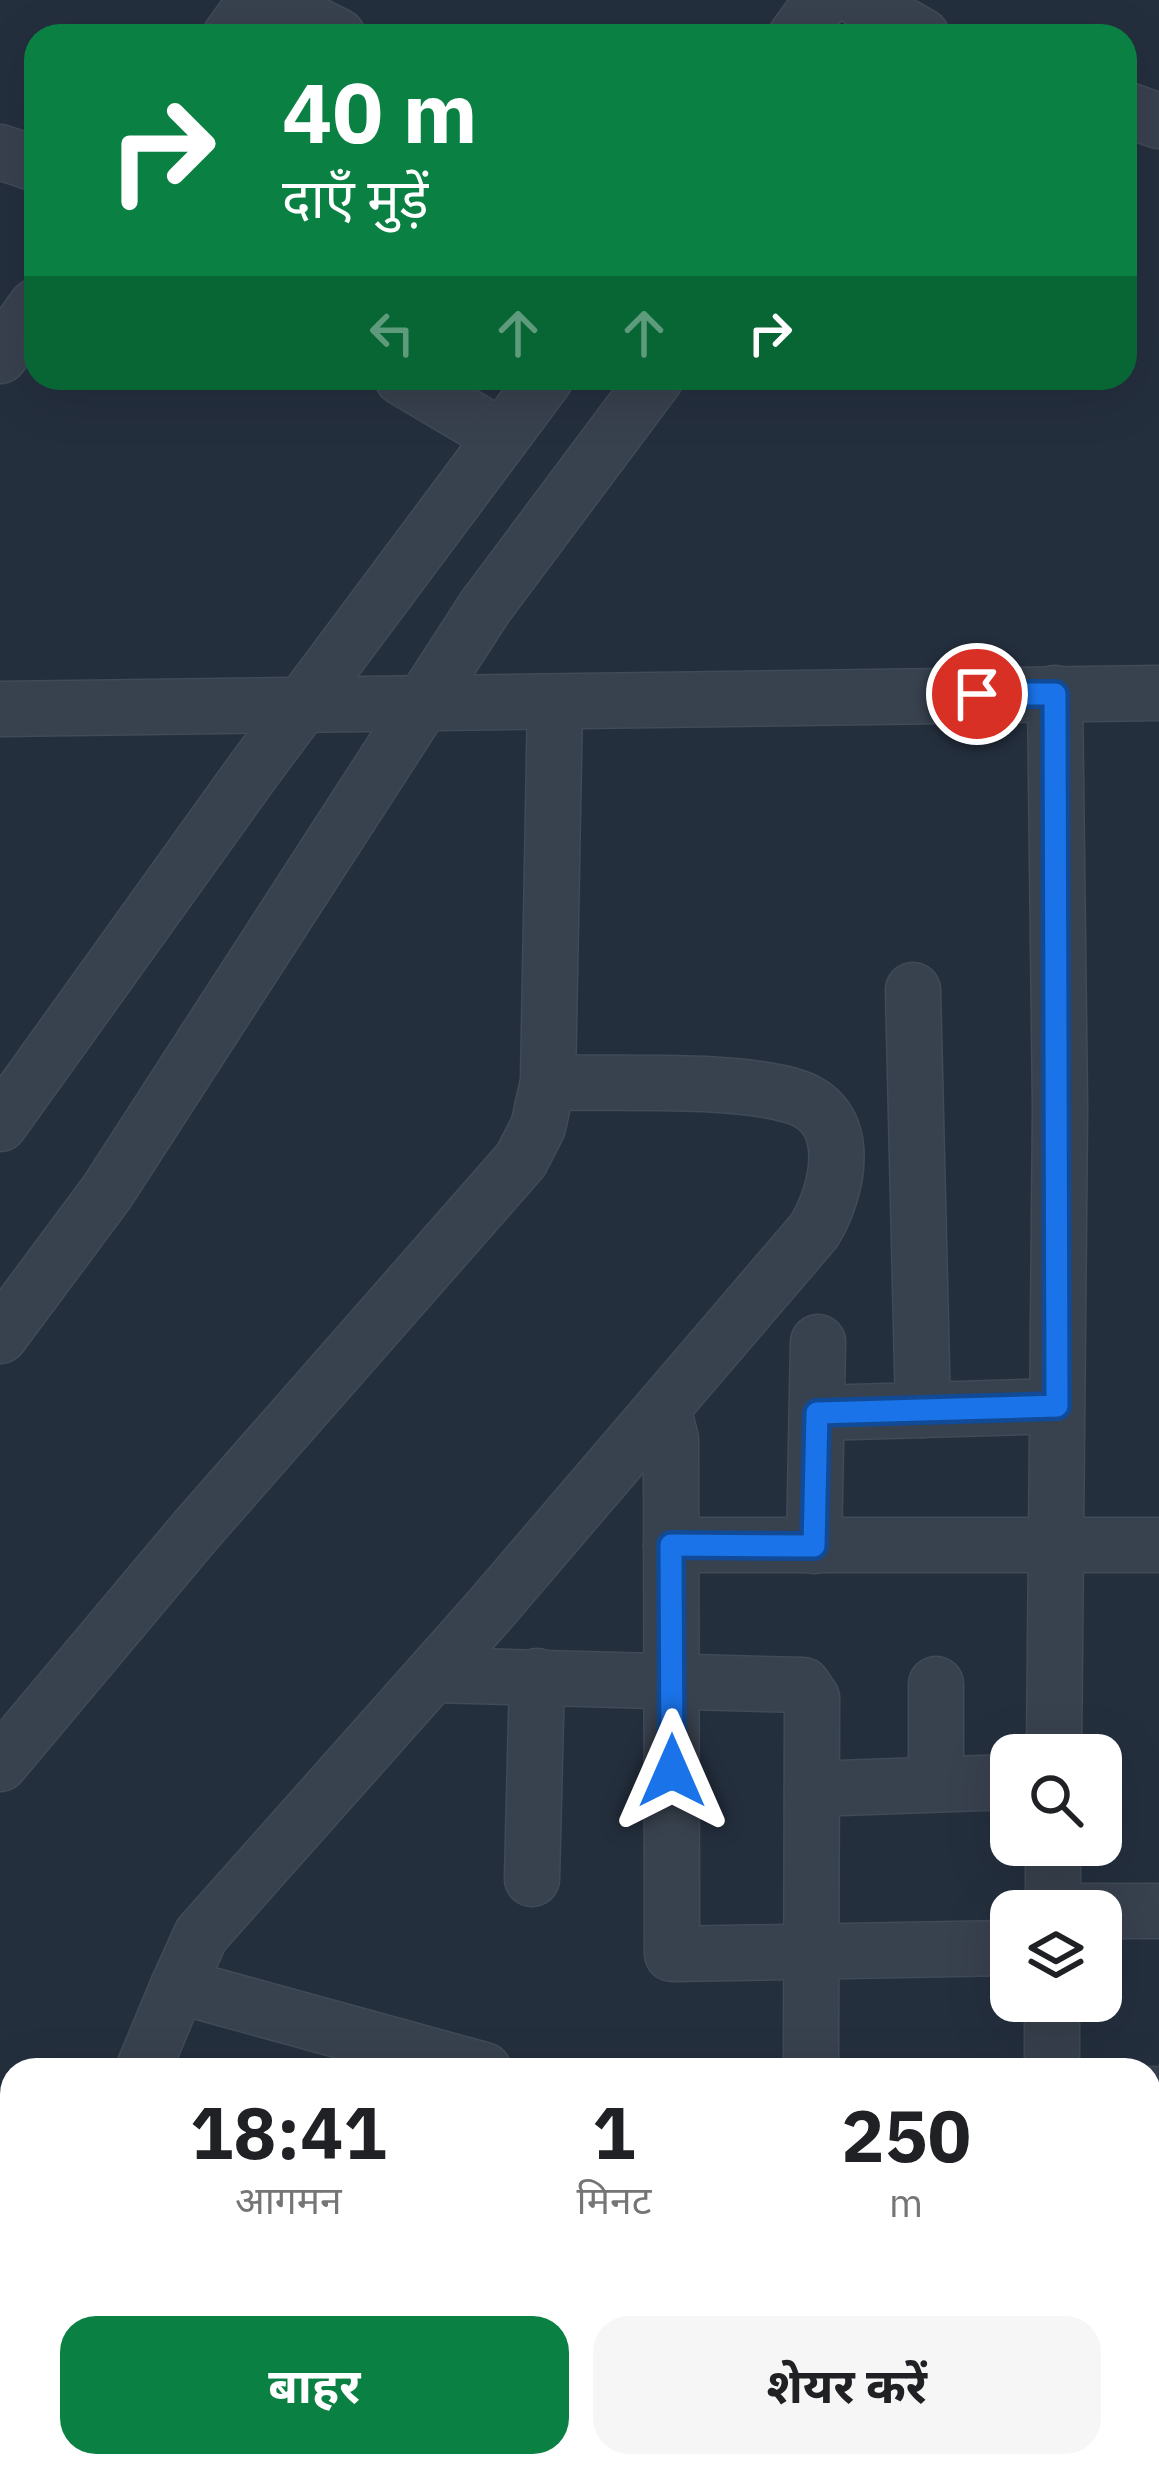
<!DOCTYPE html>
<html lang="hi">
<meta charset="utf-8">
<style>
body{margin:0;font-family:"IBM Plex Sans","Noto Sans Devanagari",sans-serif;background:#f6f6f6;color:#202124;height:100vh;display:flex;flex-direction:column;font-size:45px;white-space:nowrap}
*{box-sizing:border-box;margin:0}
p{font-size:39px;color:#757577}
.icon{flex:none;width:66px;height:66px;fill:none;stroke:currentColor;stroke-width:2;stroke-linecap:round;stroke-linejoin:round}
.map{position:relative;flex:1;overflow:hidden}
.panel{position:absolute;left:0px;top:2058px;width:1161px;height:420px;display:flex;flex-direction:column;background:#fff;border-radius:36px 36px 0 0;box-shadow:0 12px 48px #0002}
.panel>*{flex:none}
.top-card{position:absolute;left:24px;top:24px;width:1113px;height:366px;border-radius:36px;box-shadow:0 12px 48px #0002;background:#0b8043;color:#fff;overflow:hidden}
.tools{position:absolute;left:990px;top:1734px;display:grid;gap:24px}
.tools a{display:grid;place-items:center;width:132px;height:132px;border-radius:24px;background:#fff;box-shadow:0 12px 48px #0002;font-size:60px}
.pin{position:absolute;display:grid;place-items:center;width:102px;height:102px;color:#fff;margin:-51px;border:6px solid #fff;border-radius:50%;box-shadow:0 3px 12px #0007}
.me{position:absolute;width:132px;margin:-66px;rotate:0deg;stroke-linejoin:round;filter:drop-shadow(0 0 9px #0008)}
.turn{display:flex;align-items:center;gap:42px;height:252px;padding:0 60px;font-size:54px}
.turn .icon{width:156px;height:156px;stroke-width:2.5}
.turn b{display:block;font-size:84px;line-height:102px}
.lanes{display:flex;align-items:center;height:114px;padding:0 60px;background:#0003;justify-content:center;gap:60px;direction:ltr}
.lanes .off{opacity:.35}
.eta{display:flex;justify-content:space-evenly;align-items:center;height:204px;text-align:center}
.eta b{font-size:72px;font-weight:700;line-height:84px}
.primary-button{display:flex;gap:24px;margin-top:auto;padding:24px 60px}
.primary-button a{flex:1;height:138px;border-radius:36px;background:#0b8043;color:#fff;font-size:48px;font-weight:700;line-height:138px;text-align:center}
.primary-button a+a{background:#f6f6f6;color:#202124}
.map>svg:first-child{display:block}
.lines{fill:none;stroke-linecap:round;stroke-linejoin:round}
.minor-casing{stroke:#414a57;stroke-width:57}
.minor{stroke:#38414e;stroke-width:54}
.route-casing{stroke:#114b97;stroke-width:30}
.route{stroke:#1a73e8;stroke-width:21}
</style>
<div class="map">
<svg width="1159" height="2478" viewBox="0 0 1159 2478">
<rect width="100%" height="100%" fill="#242f3e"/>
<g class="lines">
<defs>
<g id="minor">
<polyline points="267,0 338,36"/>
<polyline points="860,0 922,36"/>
<polyline points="230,36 256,0"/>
<polyline points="796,36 822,0"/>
<polyline points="1125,109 1159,121"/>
<polyline points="0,152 36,164"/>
<polyline points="0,356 36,306"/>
<polyline points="402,378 502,437"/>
<polyline points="0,709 1159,693"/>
<polyline points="913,990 923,1410"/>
<polyline points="0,1124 253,771 546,378"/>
<polyline points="0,1336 107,1192 485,607 656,378"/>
<polyline points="663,1408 671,1439 672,1954 1011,1948"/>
<polyline points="817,1413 1057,1406"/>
<polyline points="671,1545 1159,1545"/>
<polyline points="814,1546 818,1342"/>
<polyline points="434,1675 803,1685 812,1698 811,2070"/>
<polyline points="936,1684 936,1784"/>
<polyline points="1054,1755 1060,1109 1055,693"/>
<polyline points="0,1764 197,1529 521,1160 538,1127 548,1082 555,702"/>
<polyline points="812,1789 1011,1782"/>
<polyline points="532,1879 537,1676"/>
<polyline points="1053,1911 1159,1911"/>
<polyline points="1053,1911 1053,1845"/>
<polyline points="143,2070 178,1986"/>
<path d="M 484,2070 L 178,1986 L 201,1935 L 488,1612 L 814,1231 C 838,1192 856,1117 796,1097 C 733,1077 618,1085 548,1082"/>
<polyline points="1052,2070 1052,2001"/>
<polyline points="1149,2094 1159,2094"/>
<polyline points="0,2213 12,2216"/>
<polyline points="1149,2406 1159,2406"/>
<polyline points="566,2478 570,2466"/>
</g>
</defs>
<use href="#minor" class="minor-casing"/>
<use href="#minor" class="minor"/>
</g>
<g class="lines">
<defs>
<polyline id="route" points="672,1771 671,1545 814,1546 817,1413 1057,1406 1055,694 977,694"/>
</defs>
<use href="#route" class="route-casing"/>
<use href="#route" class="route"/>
</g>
</svg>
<div class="tools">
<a><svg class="icon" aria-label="search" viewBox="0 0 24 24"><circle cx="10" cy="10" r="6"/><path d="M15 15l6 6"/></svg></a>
<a><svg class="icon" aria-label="layers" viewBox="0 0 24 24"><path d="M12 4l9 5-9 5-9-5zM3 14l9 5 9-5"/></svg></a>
</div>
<div class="pin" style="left:977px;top:694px;background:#d93025"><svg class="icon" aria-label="arrive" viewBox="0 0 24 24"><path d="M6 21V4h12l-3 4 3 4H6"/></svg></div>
<svg class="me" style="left:672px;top:1771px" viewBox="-20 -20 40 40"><path d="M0-17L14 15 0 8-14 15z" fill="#1a73e8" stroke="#fff" stroke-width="4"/></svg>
<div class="top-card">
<div class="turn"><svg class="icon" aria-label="right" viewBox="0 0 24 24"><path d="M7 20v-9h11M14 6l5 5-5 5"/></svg><div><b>40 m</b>दाएँ मुड़ें</div></div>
<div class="lanes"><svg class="icon off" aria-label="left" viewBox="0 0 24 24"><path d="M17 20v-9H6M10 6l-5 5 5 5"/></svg><svg class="icon off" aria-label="ahead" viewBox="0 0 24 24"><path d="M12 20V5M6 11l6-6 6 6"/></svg><svg class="icon off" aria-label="ahead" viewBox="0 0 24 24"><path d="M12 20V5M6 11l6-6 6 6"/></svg><svg class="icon" aria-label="right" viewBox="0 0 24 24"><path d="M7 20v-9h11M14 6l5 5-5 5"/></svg></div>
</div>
<section class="panel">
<div class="eta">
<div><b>18:41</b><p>आगमन</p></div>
<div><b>1</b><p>मिनट</p></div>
<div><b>250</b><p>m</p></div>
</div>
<div class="primary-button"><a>बाहर</a><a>शेयर करें</a></div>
</section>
</div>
